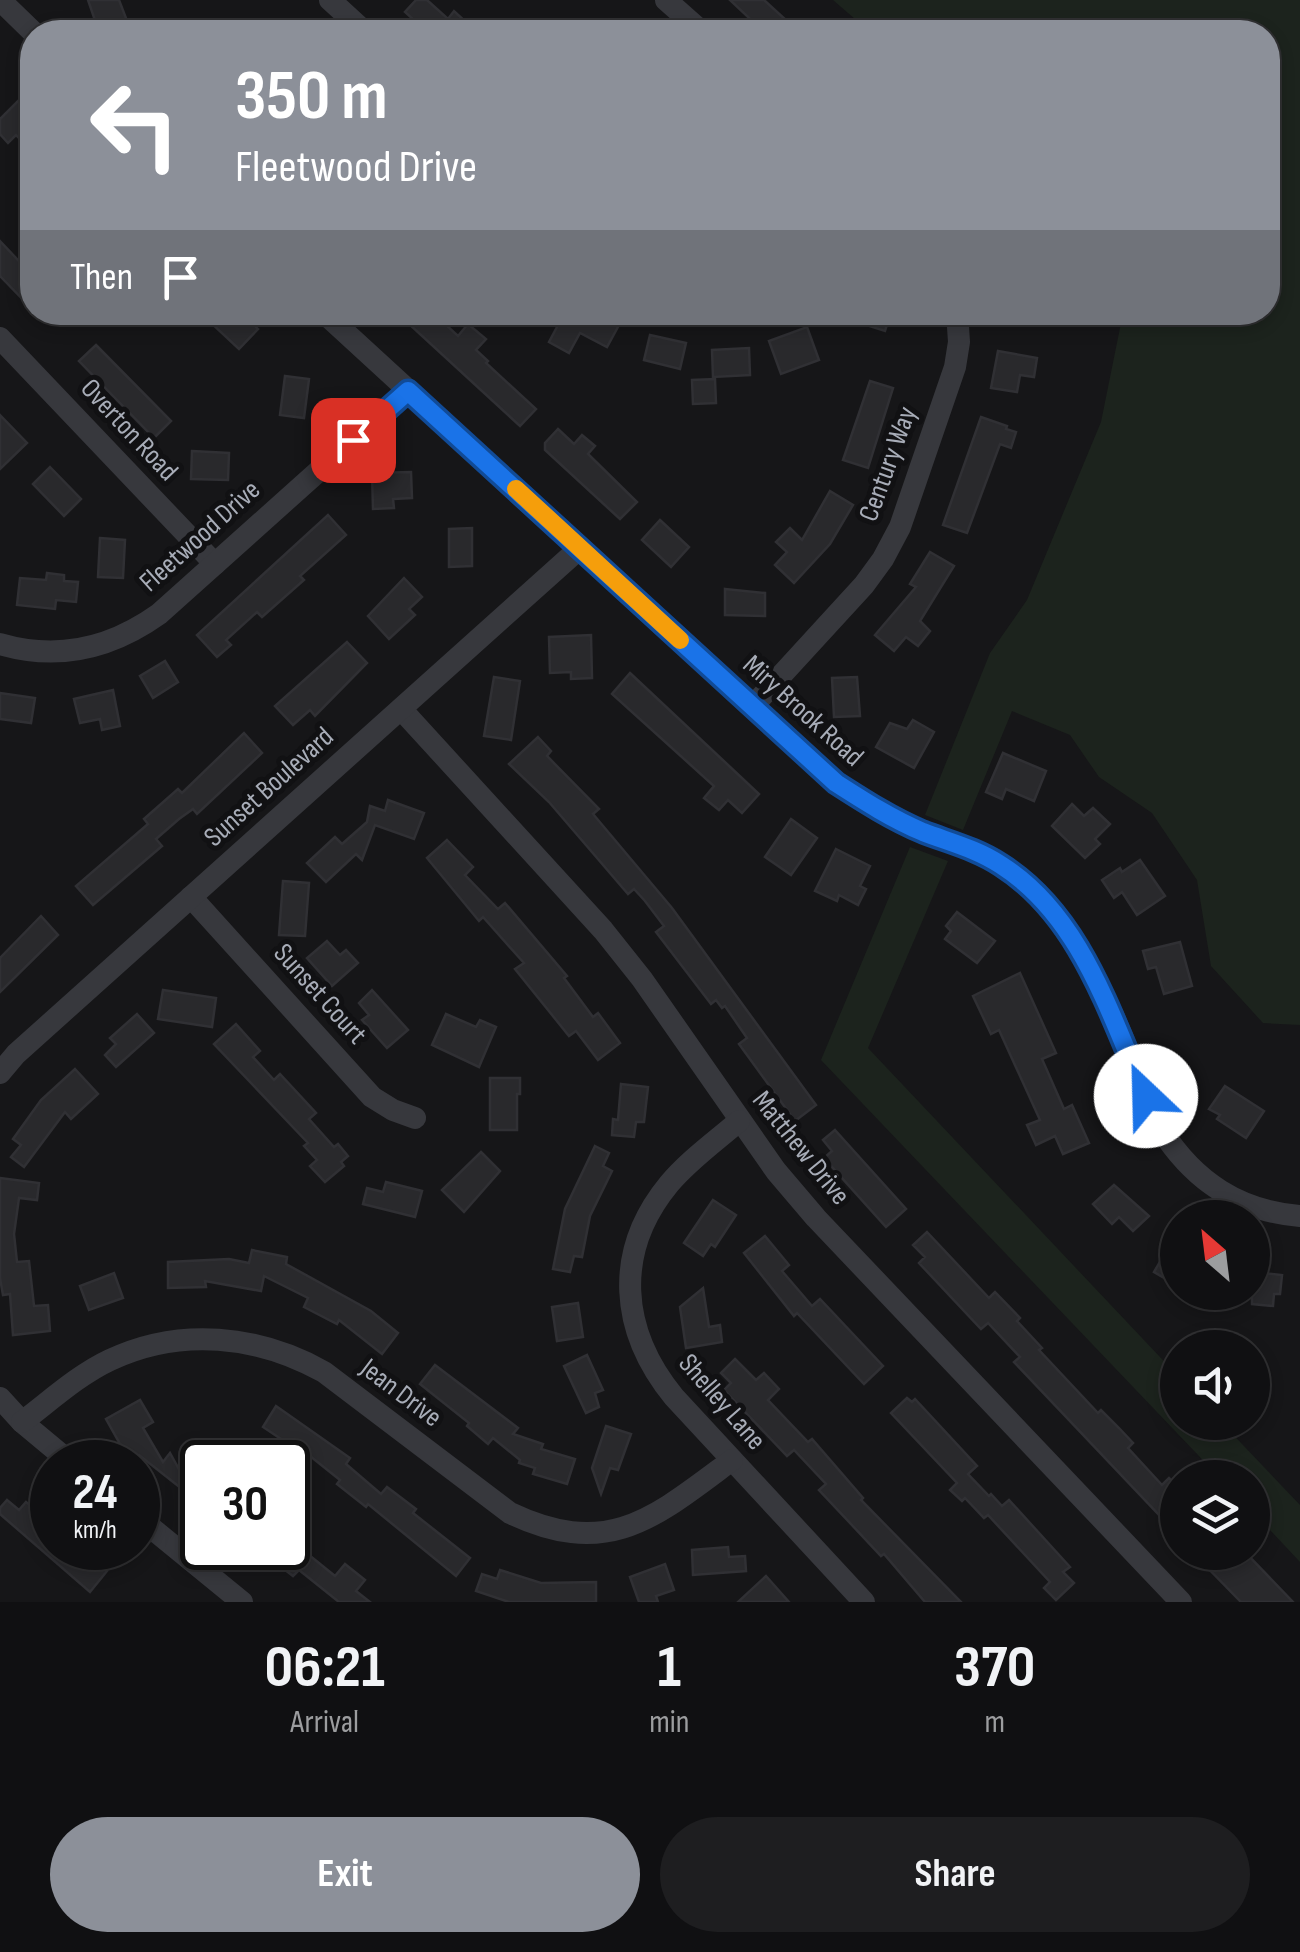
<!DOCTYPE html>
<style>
body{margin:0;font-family:"Sofia Sans Condensed",sans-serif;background:#1e1e20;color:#f1f3f6;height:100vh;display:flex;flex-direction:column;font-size:38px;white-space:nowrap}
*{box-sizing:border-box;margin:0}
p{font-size:32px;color:#9c9d9f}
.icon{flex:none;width:55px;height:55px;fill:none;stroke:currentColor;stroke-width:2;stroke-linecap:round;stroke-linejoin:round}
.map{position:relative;height:1602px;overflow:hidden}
.panel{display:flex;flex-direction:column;background:#101012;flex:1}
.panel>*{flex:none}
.guide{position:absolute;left:20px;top:20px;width:1260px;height:305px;border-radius:40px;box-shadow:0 5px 15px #0003,0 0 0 2px #303032;background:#8c9099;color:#fff;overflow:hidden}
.needle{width:65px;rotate:332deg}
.tools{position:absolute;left:1160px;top:1200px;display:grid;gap:20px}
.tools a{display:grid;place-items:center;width:110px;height:110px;border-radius:50%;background:#101012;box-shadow:0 5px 15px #0003,0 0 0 2px #303032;font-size:50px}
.speed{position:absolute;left:30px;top:1440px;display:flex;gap:20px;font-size:50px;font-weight:700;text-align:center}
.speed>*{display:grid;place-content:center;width:130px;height:130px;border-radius:50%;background:#101012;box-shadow:0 5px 15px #0003,0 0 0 2px #303032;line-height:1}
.speed small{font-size:25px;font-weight:400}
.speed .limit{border:5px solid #111;border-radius:15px;background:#fff;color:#111}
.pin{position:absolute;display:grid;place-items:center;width:85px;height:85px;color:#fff;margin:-42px;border-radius:20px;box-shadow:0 5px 15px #0006}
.me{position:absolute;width:110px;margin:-55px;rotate:336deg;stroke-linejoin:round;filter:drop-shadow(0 0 8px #0008)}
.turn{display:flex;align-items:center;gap:35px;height:210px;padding:0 50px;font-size:45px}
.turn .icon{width:130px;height:130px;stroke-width:2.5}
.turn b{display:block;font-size:70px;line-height:85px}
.then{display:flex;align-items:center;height:95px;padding:0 50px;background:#0003;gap:20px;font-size:38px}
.eta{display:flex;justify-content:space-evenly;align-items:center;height:170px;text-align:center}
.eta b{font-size:60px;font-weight:700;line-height:70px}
.cta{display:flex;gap:20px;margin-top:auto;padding:20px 50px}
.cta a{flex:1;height:115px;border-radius:60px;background:#8c9099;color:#fff;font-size:40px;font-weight:700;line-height:115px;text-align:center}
.cta a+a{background:#1e1e20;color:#f1f3f6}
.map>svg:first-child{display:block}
.green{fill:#1c231d}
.building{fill:#29292c;stroke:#303034;stroke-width:2.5}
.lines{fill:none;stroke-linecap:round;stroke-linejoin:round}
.street{stroke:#37383d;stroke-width:22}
.route-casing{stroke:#114b97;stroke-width:25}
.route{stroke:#1a73e8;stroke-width:18}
.slow{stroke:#f59e0b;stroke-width:18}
.labels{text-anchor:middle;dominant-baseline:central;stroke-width:10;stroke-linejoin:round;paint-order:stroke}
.street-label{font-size:28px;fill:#a8adb8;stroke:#111113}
</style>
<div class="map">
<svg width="1300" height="1602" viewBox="0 0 1300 1602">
<rect width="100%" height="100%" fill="#161618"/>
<g class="green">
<polygon points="833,0 1300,0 1300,1025 1263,1023 1211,966 1197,880 1152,813 1099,777 1070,735 1012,711 963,830 925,815 990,653 1027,600 1101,422 1123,313 1268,312 1268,32 870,32"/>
<polygon points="910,847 948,861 868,1048 1177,1375 1178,1422 1222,1423 1300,1505 1300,1562 1253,1512 1252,1478 1219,1477 821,1060"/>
</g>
<g class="building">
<polygon points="88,0 119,0 129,26 99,32"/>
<polygon points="416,0 427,0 448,19 454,11 468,24 463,32 427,32 405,12"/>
<polygon points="730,0 764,0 799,32 764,32"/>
<polygon points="19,100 32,113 32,152 16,135 8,143 0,134 0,119"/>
<polygon points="0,241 32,275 32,309 0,276"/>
<polygon points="218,312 240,312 258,329 239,349 209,321"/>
<polygon points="396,312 432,312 458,336 468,324 486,339 476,350 488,361 486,363 536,409 520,426"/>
<polygon points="565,312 596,312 619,325 607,347 580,333 569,353 549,342"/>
<polygon points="839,312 891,312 885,331 838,316"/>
<polygon points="807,327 819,360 781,374 769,341"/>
<polygon points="650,335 686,343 680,369 644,360"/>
<polygon points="96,345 171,421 154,438 79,361"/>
<polygon points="749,348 750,375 713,377 712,350"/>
<polygon points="998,351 1037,358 1034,377 1020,375 1017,392 991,388"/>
<polygon points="285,376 309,379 304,418 280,415"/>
<polygon points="715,379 716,403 693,404 692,380"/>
<polygon points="870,381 893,388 868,468 843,460"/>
<polygon points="0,415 27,443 0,469"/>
<polygon points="981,417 1007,426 1006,429 1016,432 1011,448 1000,444 967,533 943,525"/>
<polygon points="558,429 574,444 582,435 595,446 588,454 637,502 620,519 545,450 545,443"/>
<polygon points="192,451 229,453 228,480 191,479"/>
<polygon points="50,467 81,499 64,516 33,484"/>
<polygon points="411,472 412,498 393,499 394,508 373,509 372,473"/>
<polygon points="830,491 853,505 830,544 794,583 775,565 787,552 776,542 790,528 802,540"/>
<polygon points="328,515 346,535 300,576 304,580 262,617 257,612 226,640 231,645 217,657 197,635"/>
<polygon points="660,520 689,547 671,567 642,540"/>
<polygon points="472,528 472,566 449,567 449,529"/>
<polygon points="100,538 125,540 123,578 98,577"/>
<polygon points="930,552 954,566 920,621 930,631 918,646 906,637 894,651 875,635 916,587 910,584"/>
<polygon points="47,573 64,575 64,581 78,582 76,602 56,600 55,609 17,605 20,578 46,580"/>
<polygon points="404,578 422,597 409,609 415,615 389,639 368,616"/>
<polygon points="725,589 765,593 765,616 725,615"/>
<polygon points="591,635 592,678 571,679 571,672 550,673 549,637"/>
<polygon points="347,642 367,663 315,716 310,710 293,725 275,706"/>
<polygon points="165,661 178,682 153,698 140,676"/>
<polygon points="630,673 759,794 742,813 728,800 719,810 704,798 714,786 612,694"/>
<polygon points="494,677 520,681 511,740 484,736"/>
<polygon points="857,677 860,716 834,717 832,678"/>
<polygon points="113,690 120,726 102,730 100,719 80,723 74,699"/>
<polygon points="0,693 35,698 31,723 0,719"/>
<polygon points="913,720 934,732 914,768 876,747 890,723 907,729"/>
<polygon points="244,733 262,753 197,814 193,809 179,819 156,839 162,846 93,905 76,886 148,824 144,819 178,789 182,793"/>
<polygon points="538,737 551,751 547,756 599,809 593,814 672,908 816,1105 795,1121 739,1044 747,1038 725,1006 722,1008 716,1000 711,1004 656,932 664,926 645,901 634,889 628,894 549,802 509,764"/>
<polygon points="1003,753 1046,771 1034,801 1006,789 1002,799 986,792"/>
<polygon points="388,800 424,813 414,839 375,825 362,860 356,854 326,882 307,863 335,837 342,844 367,822 370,806 385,811"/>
<polygon points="1072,804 1084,816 1093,808 1110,824 1095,839 1100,844 1085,858 1052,826"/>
<polygon points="791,819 817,838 791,875 765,857"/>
<polygon points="447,840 473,867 465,875 498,909 505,903 567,976 564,978 593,1017 598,1013 620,1043 598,1060 576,1031 569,1036 515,969 524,963 483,917 479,921 427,858"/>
<polygon points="836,849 870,866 860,886 866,889 858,905 839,895 837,901 815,891"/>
<polygon points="1140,860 1165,896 1137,915 1122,892 1114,898 1102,880 1120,868 1122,872"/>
<polygon points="283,881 309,883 305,936 279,935"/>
<polygon points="957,912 995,941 977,963 945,939 951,931 946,926"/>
<polygon points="41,916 58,935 0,992 0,958"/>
<polygon points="327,941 340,955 346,950 358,963 332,986 307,958"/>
<polygon points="1180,942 1192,986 1164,994 1156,967 1148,969 1143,951"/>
<polygon points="1020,973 1056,1053 1042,1059 1064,1109 1072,1105 1089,1143 1063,1154 1055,1136 1036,1145 1027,1125 1040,1120 999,1030 991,1034 973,996"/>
<polygon points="163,990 216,998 212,1027 158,1019"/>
<polygon points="372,990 408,1030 387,1048 362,1020 369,1015 359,1003"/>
<polygon points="137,1014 154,1033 116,1067 105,1055 116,1044 110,1038"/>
<polygon points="446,1014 476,1027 480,1020 496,1027 479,1067 432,1045"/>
<polygon points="236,1024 260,1051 253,1057 274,1080 280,1074 316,1113 309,1119 334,1147 338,1144 348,1156 341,1162 344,1166 325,1182 310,1166 317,1160 304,1146 308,1143 214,1044"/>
<polygon points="75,1069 98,1094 71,1119 65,1112 24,1167 11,1157 21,1145 13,1139 41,1100"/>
<polygon points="490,1078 520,1078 520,1094 517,1094 517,1130 490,1130"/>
<polygon points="621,1084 648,1087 644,1122 636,1122 634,1137 612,1135 613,1119 618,1120"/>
<polygon points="1225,1086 1264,1111 1246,1138 1217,1119 1220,1115 1209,1109"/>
<polygon points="835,1130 906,1209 886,1227 824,1158 832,1151 823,1140"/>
<polygon points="595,1146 609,1153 603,1166 612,1171 590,1216 582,1257 574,1256 570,1272 553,1269 565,1209"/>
<polygon points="481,1152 500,1171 464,1212 442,1190"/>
<polygon points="0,1178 39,1183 37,1200 19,1198 14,1234 17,1262 29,1261 34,1306 48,1305 50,1331 13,1335 10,1294 3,1295 0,1278"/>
<polygon points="386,1182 422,1191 415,1217 363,1204 367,1188 383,1192"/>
<polygon points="1114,1185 1149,1216 1133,1231 1119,1217 1112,1224 1093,1204"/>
<polygon points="713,1200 736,1215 715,1247 711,1244 703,1256 684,1243"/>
<polygon points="1178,1231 1178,1286 1154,1272"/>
<polygon points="927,1232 989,1298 995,1292 1020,1318 1017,1321 1042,1348 1039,1350 1098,1413 1101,1410 1119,1428 1133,1443 1128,1448 1162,1485 1169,1478 1178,1487 1178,1535 1014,1362 1020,1357 988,1323 981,1329 919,1263 925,1257 913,1245"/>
<polygon points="765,1236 789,1265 782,1271 812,1306 820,1299 883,1366 864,1384 797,1313 794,1316 744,1253"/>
<polygon points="252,1250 287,1257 286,1264 371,1311 398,1333 382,1354 339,1320 337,1324 304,1307 308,1298 264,1276 261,1291 205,1281 206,1287 168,1288 168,1262 229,1259 249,1263"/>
<polygon points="1252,1272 1282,1275 1280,1294 1274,1294 1273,1306 1252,1304"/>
<polygon points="114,1273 123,1298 89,1310 80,1286"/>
<polygon points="703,1288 709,1327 720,1325 722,1342 686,1348 680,1307"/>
<polygon points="578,1303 583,1337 557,1341 552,1307"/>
<polygon points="587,1355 603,1390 595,1393 599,1407 586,1413 564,1366"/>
<polygon points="735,1359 756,1380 764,1373 779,1389 768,1400 808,1442 812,1439 863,1498 861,1500 961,1602 925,1602 884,1554 881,1556 819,1490 826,1484 794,1450 787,1456 724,1390 731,1383 721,1373"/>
<polygon points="435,1365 518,1428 513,1434 543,1444 541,1449 575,1459 567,1484 533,1474 535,1468 519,1463 520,1460 493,1438 488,1444 467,1426 469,1423 420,1384"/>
<polygon points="907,1398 912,1402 915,1399 977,1466 968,1474 989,1496 991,1494 1002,1506 1009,1500 1070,1567 1063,1572 1074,1583 1056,1600 1044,1588 1050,1582 988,1515 984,1518 965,1498 962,1501 950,1490 957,1483 891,1413"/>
<polygon points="140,1400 153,1422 143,1428 163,1462 170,1453 196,1500 139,1455 133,1459 128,1449 124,1451 106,1419"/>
<polygon points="276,1406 350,1458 346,1464 381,1494 387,1487 416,1509 413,1513 470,1558 456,1576 368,1504 366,1507 337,1484 340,1480 295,1444 293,1447 263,1427"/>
<polygon points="606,1426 631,1434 618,1470 610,1468 601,1494 592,1468"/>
<polygon points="7,1500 19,1510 26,1502 52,1523 52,1552 56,1548 77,1548 107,1571 90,1592 0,1514 0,1508"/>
<polygon points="288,1538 335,1576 345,1564 365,1580 356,1591 370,1602 339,1602 299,1570 293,1576 257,1548 288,1548"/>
<polygon points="728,1547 729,1557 745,1556 746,1571 693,1575 692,1550"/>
<polygon points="1210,1552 1245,1552 1293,1602 1241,1602 1201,1561"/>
<polygon points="665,1564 674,1590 656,1596 658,1602 639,1602 630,1577"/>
<polygon points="500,1570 541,1583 596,1582 596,1602 509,1602 476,1591 482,1574 497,1579"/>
<polygon points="766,1576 789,1602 738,1602"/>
</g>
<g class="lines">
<g class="street">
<polyline points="0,0 33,32"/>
<polyline points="330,0 365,32"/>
<polyline points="666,0 702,32"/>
<path d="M 323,312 L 836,783 C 864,801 892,819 923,832 C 949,842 977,849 1001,865 C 1086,918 1122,1042 1162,1131 C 1195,1182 1239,1211 1300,1216"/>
<polyline points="0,338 215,564"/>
<path d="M 0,644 C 58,661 110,649 159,614 L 408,391"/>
<polyline points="753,706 864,585 883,559 900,527 955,367 959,342 957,312"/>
<polyline points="401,709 603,930 642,979 776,1171 816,1218 1181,1602"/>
<polyline points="191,897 372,1097 393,1110 415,1118"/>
<polyline points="0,1073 16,1054 580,548"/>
<path d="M 739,1121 C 716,1141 689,1160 669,1184 C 613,1252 620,1331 674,1397 L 864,1602"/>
<polyline points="0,1398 22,1422 70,1462"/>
<path d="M 22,1422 C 50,1401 78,1375 110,1360 C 180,1327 258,1335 324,1372 L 510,1513 C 609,1560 655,1517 732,1460"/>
<polyline points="138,1517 242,1602"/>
</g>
</g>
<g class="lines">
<defs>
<path id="route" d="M 353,440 L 408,391 L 836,783 C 864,801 892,819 923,832 C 949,842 977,849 1001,865 C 1081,916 1109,1013 1146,1096"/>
</defs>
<use href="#route" class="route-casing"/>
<use href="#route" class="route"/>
<polyline class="slow" points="516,489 680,640"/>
</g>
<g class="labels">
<g class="street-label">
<text transform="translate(129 430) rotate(47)">Overton Road</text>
<text transform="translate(888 464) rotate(-70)">Century Way</text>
<text transform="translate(200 536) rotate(-42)">Fleetwood Drive</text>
<text transform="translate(803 711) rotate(42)">Miry Brook Road</text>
<text transform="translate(269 787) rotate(-42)">Sunset Boulevard</text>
<text transform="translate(320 994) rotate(48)">Sunset Court</text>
<text transform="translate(801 1148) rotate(51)">Matthew Drive</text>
<text transform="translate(401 1393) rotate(37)">Jean Drive</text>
<text transform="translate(722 1402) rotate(49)">Shelley Lane</text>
</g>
</g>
</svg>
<div class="tools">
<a><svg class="needle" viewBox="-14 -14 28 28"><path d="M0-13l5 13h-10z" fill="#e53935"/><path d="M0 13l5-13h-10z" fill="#9c9d9f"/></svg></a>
<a><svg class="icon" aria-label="sound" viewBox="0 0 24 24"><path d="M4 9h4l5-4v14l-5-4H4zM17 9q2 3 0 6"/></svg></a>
<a><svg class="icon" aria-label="layers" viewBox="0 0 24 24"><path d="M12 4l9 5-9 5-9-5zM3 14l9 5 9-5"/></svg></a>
</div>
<div class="speed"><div>24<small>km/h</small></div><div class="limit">30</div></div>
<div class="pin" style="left:353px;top:440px;background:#d93025"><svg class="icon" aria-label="arrive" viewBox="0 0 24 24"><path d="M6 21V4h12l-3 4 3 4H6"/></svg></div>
<svg class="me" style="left:1146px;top:1096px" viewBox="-20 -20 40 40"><circle r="19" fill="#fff"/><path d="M0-13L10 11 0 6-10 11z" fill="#1a73e8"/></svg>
<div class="guide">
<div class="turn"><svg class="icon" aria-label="left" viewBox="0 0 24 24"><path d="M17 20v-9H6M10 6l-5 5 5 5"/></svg><div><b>350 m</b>Fleetwood Drive</div></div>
<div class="then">Then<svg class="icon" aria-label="arrive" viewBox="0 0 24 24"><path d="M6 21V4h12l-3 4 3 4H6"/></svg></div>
</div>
</div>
<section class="panel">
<div class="eta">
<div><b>06:21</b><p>Arrival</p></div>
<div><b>1</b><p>min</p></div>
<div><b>370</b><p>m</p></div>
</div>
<div class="cta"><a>Exit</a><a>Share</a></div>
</section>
